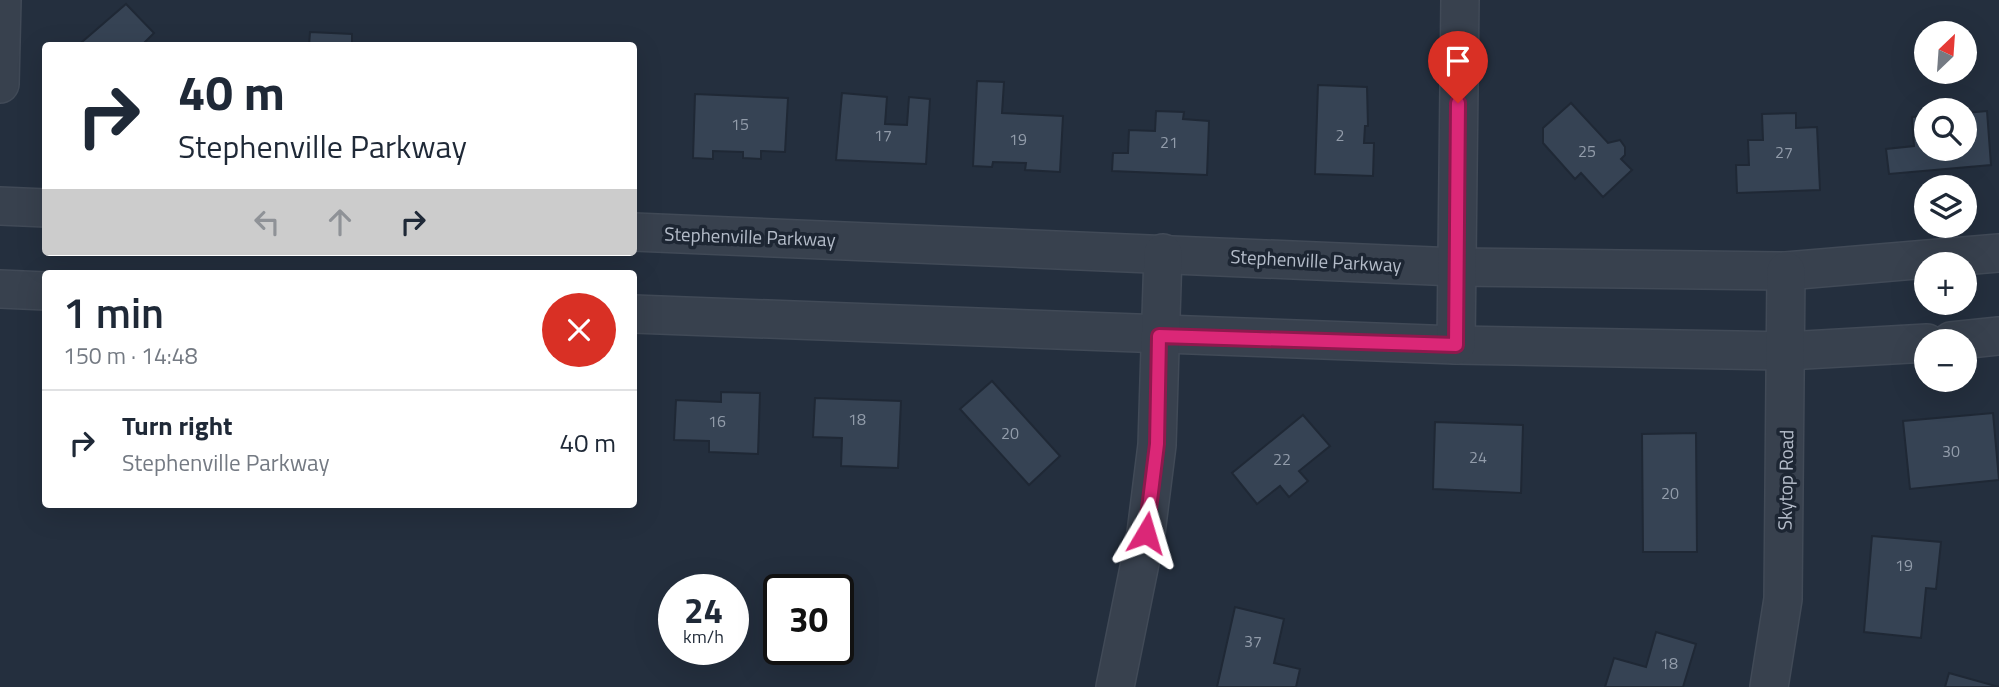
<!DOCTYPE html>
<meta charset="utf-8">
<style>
body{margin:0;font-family:"Titillium Web",sans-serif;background:#f2f2f3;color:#1f2937;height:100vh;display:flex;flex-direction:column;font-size:26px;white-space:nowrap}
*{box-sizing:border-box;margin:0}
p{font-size:23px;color:#747a83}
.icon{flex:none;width:38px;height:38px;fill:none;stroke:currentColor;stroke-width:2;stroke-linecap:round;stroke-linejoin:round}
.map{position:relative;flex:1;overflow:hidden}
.panel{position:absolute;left:42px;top:270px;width:595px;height:238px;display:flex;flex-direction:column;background:#fff;border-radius:7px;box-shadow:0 7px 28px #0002}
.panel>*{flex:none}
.top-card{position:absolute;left:42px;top:42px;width:595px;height:214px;border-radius:7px;box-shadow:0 7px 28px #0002;background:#fff;color:#1f2937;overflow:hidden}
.needle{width:46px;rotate:25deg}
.tools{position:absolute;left:1914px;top:21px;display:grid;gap:14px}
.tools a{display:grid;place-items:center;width:63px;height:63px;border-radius:50%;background:#fff;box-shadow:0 7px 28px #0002;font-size:35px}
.speed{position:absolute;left:658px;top:574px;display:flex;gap:14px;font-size:35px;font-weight:700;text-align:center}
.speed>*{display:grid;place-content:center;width:91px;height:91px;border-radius:50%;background:#fff;box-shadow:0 7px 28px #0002;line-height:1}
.speed small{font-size:18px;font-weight:400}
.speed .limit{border:4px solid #111;border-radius:10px;background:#fff;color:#111}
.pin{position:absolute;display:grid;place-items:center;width:60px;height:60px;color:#fff;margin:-72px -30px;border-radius:50% 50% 50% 0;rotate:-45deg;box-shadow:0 0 7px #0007}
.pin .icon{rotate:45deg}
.me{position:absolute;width:77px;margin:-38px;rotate:7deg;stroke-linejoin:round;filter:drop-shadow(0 0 5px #0008)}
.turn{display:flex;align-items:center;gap:24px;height:147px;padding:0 21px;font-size:32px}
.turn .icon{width:91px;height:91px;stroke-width:2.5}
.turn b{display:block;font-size:49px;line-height:60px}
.lanes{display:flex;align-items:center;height:66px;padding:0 21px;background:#0003;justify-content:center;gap:35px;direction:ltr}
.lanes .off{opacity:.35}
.round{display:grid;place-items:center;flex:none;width:74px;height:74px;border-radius:37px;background:#f2f2f3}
.overview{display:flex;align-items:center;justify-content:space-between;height:119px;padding:0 21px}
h1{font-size:42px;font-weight:600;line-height:52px}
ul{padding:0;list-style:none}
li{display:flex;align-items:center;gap:21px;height:105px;padding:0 21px;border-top:2px solid #e0e1e3}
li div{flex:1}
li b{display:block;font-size:26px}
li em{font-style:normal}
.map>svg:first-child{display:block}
.building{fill:#364354;stroke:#1f2835;stroke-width:2}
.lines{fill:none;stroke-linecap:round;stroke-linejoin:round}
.minor-casing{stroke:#414a57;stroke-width:40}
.minor{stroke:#38414e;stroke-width:37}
.route-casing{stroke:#8e194d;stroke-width:18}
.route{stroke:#db2777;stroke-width:12}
.labels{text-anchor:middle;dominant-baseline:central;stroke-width:7;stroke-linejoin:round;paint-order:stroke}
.number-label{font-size:16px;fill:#929caa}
.street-label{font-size:19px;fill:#b4bcc9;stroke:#1d2633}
</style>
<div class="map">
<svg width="1999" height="687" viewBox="0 0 1999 687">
<rect width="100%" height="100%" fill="#242f3e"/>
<g class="building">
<polygon points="126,4 154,33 141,46 85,46 82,42"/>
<polygon points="310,32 352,34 352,46 309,46"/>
<polygon points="977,81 1004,82 1002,113 1063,116 1060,172 1025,170 1026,163 993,162 992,167 973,166"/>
<polygon points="1318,85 1367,87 1368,126 1365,126 1364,143 1374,143 1373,176 1315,174"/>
<polygon points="842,93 887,97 885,124 907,125 909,97 930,99 926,164 836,160"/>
<polygon points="695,94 788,98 785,152 761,151 761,159 743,158 743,152 713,151 713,159 693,158"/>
<polygon points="1571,103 1608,143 1620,140 1625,147 1625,155 1621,159 1632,170 1603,197 1581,173 1575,179 1543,143 1543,128"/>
<polygon points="1156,111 1184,112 1183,119 1209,121 1207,175 1112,171 1113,153 1128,153 1129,130 1155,131"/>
<polygon points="1987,111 1991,165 1889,174 1886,149 1914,146 1912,117 1927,116 1927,149 1965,149 1965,113"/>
<polygon points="1796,113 1796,128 1817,127 1820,190 1737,193 1736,165 1749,165 1748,140 1763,140 1762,114"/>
<polygon points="992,381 1060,456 1029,485 960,409"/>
<polygon points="721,392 760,393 758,454 709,452 709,441 674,440 676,400 721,402"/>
<polygon points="815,398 901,401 898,468 841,466 842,438 813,437"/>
<polygon points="1993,413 1999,480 1910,489 1903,421"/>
<polygon points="1303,415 1330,446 1299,471 1308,481 1289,497 1280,486 1257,504 1232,473"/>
<polygon points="1435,422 1523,425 1521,493 1433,489"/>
<polygon points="1696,433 1697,552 1643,552 1642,434"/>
<polygon points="1872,536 1941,542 1936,589 1926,588 1921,638 1864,632"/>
<polygon points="1235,607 1284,619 1274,663 1300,669 1296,687 1217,687"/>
<polygon points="1656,632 1696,644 1683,687 1605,687 1614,658 1646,667"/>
<polygon points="1949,673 1999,687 1945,687"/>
</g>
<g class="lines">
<defs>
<g id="minor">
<polyline points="0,84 2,0"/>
<polyline points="0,206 46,208"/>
<polyline points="634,232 1456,267 1786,271 1999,253"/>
<polyline points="0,289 46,291"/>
<polyline points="634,314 1456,345 1787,351 1927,343"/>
<polyline points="1951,341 1999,336"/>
<polyline points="1456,345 1460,0"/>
<polyline points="1115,687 1146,533 1157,445 1163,253"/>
<polyline points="1769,687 1783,599 1786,271"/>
</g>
</defs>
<use href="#minor" class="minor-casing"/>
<use href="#minor" class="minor"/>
</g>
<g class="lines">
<defs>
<polyline id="route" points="1146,533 1157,444 1159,336 1456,345 1458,103"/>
</defs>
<use href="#route" class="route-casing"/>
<use href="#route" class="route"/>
</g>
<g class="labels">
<g class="number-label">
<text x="740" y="124">15</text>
<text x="883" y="135">17</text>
<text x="1340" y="135">2</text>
<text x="1018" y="139">19</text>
<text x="1169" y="142">21</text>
<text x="1587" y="151">25</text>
<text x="1784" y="152">27</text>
<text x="857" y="419">18</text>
<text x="717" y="421">16</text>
<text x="1010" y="433">20</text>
<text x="1951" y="451">30</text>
<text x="1478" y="457">24</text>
<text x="1282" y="459">22</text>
<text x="1670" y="493">20</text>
<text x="1904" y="565">19</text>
<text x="1253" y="641">37</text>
<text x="1669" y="663">18</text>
</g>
<g class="street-label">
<text transform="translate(750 236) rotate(2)">Stephenville Parkway</text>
<text transform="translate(1316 260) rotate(3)">Stephenville Parkway</text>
<text transform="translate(1785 480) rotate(-89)">Skytop Road</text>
</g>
</g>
</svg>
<div class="tools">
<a><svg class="needle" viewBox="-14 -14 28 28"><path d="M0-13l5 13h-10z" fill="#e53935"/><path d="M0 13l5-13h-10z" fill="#747a83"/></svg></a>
<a><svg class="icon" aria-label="search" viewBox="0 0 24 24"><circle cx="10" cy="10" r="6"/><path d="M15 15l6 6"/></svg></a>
<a><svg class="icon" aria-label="layers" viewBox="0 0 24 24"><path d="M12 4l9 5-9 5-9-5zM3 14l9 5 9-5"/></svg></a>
<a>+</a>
<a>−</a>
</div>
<div class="speed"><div>24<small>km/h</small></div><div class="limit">30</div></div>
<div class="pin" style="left:1458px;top:103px;background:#d93025"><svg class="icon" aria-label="arrive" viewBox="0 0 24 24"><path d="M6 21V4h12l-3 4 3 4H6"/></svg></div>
<svg class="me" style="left:1146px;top:533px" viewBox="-20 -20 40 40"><path d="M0-17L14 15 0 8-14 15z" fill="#db2777" stroke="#fff" stroke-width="4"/></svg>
<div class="top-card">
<div class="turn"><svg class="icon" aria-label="right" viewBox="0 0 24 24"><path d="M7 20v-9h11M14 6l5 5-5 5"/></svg><div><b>40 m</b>Stephenville Parkway</div></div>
<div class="lanes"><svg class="icon off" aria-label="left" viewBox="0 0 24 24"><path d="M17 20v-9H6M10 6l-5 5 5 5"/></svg><svg class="icon off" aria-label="ahead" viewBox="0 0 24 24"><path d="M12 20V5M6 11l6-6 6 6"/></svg><svg class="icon" aria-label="right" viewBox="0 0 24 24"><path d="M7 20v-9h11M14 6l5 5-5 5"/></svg></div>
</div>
<section class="panel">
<div class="overview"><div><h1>1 min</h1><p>150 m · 14:48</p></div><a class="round" style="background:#d93025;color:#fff"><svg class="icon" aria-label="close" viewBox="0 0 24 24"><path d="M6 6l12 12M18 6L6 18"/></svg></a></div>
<ul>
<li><svg class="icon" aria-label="right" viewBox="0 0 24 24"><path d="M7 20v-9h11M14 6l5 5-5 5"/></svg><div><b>Turn right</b><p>Stephenville Parkway</p></div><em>40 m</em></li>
</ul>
</section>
</div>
